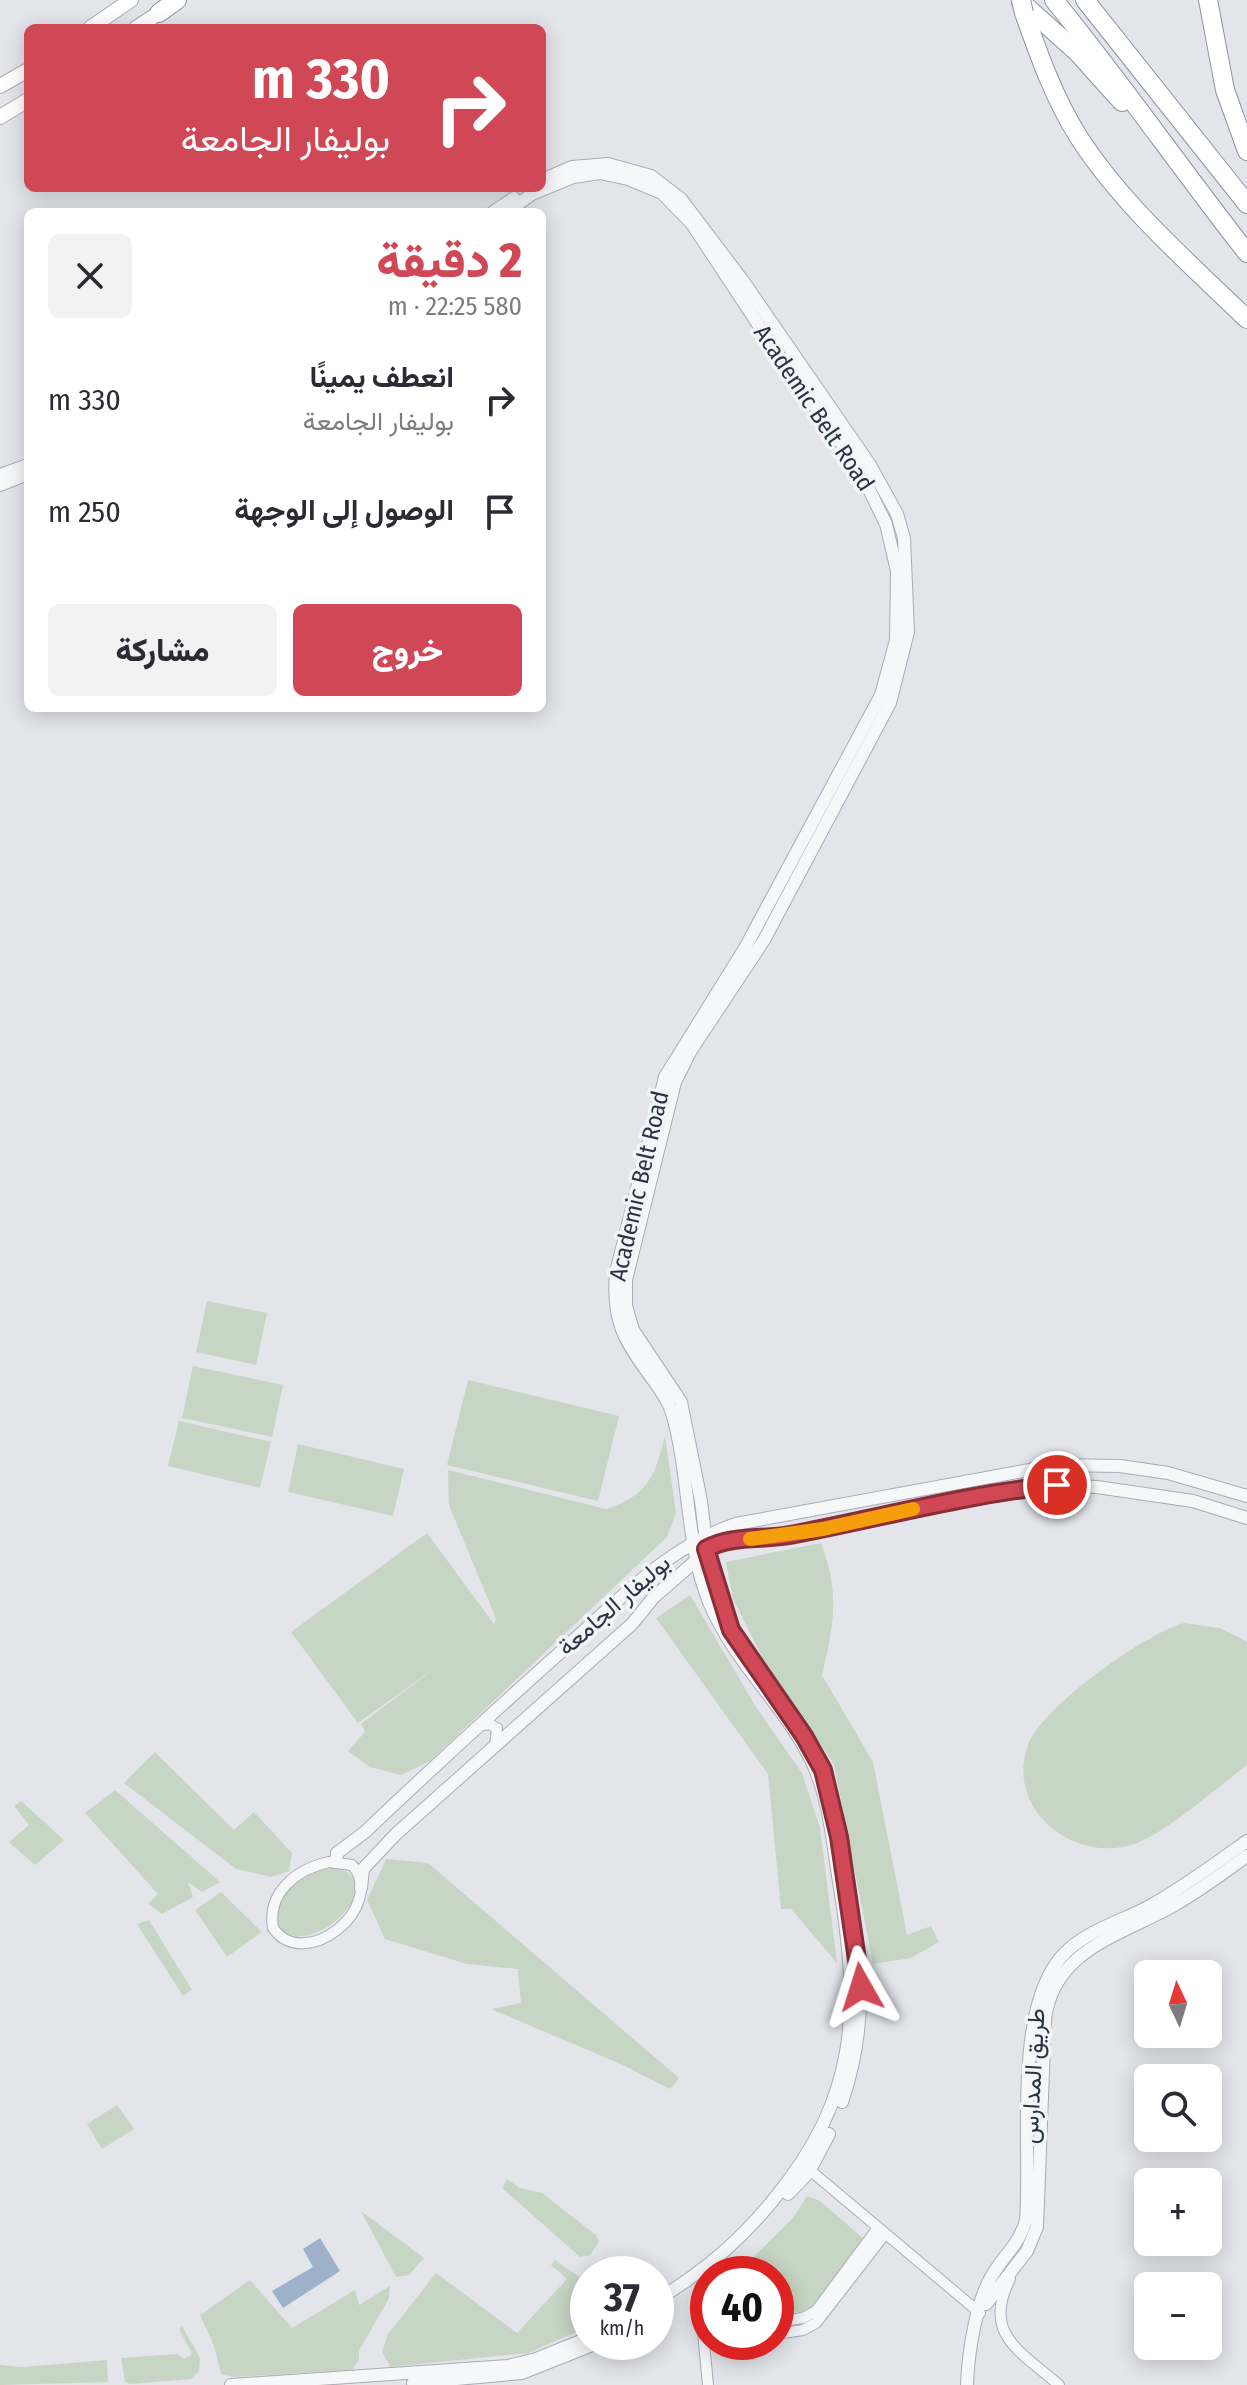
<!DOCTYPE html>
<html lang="ar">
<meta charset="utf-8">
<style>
body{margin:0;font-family:"Fira Sans Condensed",Vazirmatn,sans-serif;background:#f2f2f3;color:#2b2b33;direction:rtl;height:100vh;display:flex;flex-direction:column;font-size:30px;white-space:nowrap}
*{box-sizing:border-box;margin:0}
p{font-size:26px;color:#7c7c81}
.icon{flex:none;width:44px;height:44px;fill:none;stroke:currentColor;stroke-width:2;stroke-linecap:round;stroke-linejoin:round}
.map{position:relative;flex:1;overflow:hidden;direction:ltr}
.drawer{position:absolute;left:24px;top:208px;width:522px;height:504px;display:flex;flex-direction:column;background:#fff;border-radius:12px;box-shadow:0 4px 20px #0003;direction:rtl}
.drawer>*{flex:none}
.guide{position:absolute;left:24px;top:24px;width:522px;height:168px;border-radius:12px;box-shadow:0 4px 20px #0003;direction:rtl;background:#d04755;color:#fff;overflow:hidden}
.needle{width:52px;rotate:356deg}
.fabs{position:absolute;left:1134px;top:1960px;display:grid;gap:16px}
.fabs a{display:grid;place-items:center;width:88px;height:88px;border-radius:12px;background:#fff;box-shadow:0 4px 20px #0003;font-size:40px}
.speed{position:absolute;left:570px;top:2256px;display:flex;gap:16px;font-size:40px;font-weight:700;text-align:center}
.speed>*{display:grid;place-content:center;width:104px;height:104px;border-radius:50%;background:#fff;box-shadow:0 4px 20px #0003;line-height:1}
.speed small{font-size:20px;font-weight:400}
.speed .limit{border:12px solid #d22;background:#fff;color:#111}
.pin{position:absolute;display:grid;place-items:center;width:68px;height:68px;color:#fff;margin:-34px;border:4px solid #fff;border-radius:50%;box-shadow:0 2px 8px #0007}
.me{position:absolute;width:88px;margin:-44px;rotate:354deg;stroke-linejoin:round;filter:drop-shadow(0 0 6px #0008)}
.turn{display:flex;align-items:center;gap:28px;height:168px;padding:0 24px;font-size:36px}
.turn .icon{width:104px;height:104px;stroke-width:2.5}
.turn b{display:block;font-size:56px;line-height:68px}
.round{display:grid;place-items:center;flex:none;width:84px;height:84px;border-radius:12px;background:#f2f2f3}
.headline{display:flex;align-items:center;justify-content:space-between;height:136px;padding:0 24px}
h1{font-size:48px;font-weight:800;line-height:60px;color:#d04755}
.button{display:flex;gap:16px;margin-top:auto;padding:16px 24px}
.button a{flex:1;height:92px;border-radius:12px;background:#d04755;color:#fff;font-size:32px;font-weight:800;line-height:92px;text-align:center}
.button a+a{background:#f2f2f3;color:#2b2b33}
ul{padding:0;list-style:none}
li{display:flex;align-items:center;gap:24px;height:112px;padding:0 24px}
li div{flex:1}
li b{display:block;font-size:30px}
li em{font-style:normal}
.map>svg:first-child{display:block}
.green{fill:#c7d5c4}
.water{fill:#9eb1cb}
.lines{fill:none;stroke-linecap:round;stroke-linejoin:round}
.minor-casing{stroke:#a8acb5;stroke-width:12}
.tertiary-casing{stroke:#a8acb5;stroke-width:14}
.secondary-casing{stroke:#a8acb5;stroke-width:16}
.motorway-casing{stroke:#8a92a2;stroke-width:20}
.minor{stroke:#f6f7f9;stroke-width:10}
.tertiary{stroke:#f6f7f9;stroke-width:12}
.secondary{stroke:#fff;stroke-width:14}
.motorway{stroke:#fff;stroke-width:18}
.motorway-bridge-casing{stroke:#8a92a2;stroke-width:20;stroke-linecap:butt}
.motorway-bridge{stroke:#fff;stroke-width:18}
.route-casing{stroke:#872e37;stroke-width:20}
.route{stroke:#d04755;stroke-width:14}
.slow{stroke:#f59e0b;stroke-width:14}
.labels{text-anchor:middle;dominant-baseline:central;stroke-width:7;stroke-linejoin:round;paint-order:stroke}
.street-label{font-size:24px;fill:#2a3243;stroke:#f2f5f8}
</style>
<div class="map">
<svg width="1247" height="2385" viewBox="0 0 1247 2385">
<rect width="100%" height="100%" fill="#e3e5eb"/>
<g class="green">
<polygon points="207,1301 267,1313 256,1365 196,1352"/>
<polygon points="193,1366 283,1385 272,1437 182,1418"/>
<polygon points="468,1380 619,1416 598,1501 447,1465"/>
<polygon points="179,1421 271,1442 260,1488 168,1466"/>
<path d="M 665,1436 L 676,1513 L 667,1537 L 430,1761 L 401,1775 L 370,1767 L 348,1751 L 365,1732 L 361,1724 L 439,1665 L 358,1723 L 291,1632 L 427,1533 L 494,1624 L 496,1619 L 449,1505 L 448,1470 L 606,1509 C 648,1496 655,1476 665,1436 Z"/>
<polygon points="298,1444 404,1469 393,1516 288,1492"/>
<path d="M 821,1543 C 840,1593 834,1625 822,1675 L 873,1762 L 907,1935 L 931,1926 L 939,1942 L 911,1958 L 873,1964 L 834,1764 L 763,1659 L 733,1599 L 726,1562 Z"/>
<polygon points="690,1595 756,1707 802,1773 820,1828 837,1963 791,1909 781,1909 768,1774 656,1618"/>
<path d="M 1184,1623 L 1220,1628 L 1247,1642 L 1247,1765 C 1217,1787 1170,1830 1137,1843 C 1077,1866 1004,1811 1028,1745 C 1043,1706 1143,1635 1184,1623 Z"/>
<polygon points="155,1752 234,1830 254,1812 292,1853 289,1871 271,1877 236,1869 124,1783"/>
<polygon points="115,1790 220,1882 202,1892 188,1882 193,1897 162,1914 148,1904 158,1894 85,1813"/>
<polygon points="21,1801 64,1840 35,1865 9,1842 29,1825 14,1806"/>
<polygon points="386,1859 428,1863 679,2078 670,2089 623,2065 491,2009 521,2003 518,1969 467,1964 385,1939 367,1900"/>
<path d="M 327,1866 C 404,1876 305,1969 277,1924 C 276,1893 300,1874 327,1866 Z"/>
<polygon points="221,1892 262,1932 227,1957 195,1910"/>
<polygon points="149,1920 192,1990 183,1996 137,1924"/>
<polygon points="117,2105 134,2129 102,2149 87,2124"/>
<polygon points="507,2179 520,2188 542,2193 596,2235 599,2242 590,2255 580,2257 502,2188"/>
<polygon points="807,2196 820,2201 865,2240 812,2310 776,2315 776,2274 736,2274 792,2219"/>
<polygon points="361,2211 424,2258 409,2275 396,2277"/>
<polygon points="555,2260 588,2283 588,2327 528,2353 390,2367 382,2351 388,2334 436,2273 517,2333 567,2279 551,2265"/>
<polygon points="250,2280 292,2328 355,2290 359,2305 390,2286 389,2298 359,2351 359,2359 352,2370 235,2377 221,2374 214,2346 200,2315"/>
<polygon points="182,2326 200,2358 199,2371 191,2379 129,2384 125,2381 121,2358 177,2354 184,2359 192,2354 179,2329"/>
<polygon points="107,2360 108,2382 0,2385 0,2365 22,2367"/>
</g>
<polygon class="water" points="320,2238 340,2271 283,2308 272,2291 313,2267 303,2249"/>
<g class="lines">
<defs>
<g id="minor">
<polyline points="478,1726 489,1724 497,1728 495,1745"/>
<path d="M 329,1862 L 352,1865 C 388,1906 305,1974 273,1928 C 267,1892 297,1869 329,1862 Z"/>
<polyline points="805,2166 980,2313"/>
<path d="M 1010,2279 C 982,2334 1020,2351 1059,2385"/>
<polyline points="776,2322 803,2318 816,2311 877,2229"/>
<polyline points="708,2332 703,2332 708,2385"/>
<polyline points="776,2334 803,2330 816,2323 885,2234"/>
<polyline points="705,2345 723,2342"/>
</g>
<g id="tertiary">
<polyline points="542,180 572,167 608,164 651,176 681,199 743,281 870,465 897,514 904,538 908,632 890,703 764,940 690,1052 675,1082 626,1280 626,1306 633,1330 681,1402 701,1501 709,1566 730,1628"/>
<polyline points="493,212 514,198"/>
<path d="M 507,212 L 532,194 L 573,177 L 600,173 L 628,179 L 662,193 L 692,224 L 781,359 L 857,465 L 886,524 L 897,571 L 896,640 L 881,695 L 745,948 L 665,1077 L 616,1272 C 612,1320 623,1339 651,1377 C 659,1388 668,1399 672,1413 C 690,1474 685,1542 709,1602 C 734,1663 786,1706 813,1764 C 830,1802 833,1847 840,1888 C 860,2013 858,2097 774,2199 C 740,2241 703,2273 656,2300"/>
<polyline points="0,475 28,465"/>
<polyline points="0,485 28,474"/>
<path d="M 336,1862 L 337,1853 L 365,1832 C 430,1770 497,1709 564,1649 C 618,1601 667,1547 736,1524 L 1056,1465 L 1120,1466 L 1168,1473 L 1247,1496"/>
<polyline points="361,1888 363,1869 396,1834 632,1624 654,1597 715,1544 772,1538 849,1524 969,1495 1057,1485 1097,1487 1193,1501 1247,1518"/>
<path d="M 842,2102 C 860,2049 865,1994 855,1939"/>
<polyline points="788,2194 809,2172 829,2134"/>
<path d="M 986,2304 L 1027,2251 L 1037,2227 L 1045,2019 C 1054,1948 1123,1935 1176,1904 C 1201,1890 1224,1872 1247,1856"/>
<polyline points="413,2383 522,2373 600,2342"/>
<polyline points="231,2385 508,2366 536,2359 588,2338"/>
<path d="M 967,2385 C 968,2354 976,2300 993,2274 C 1005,2254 1020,2243 1026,2220 C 1032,2146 1011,1999 1069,1949 C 1092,1929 1124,1920 1150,1906 C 1184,1887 1215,1864 1247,1841"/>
</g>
<g id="secondary">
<polyline points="90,28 131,0"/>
<polyline points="136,28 159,13"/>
<polyline points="0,86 28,70"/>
<polyline points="0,117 28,100"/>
</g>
<g id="motorway">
<path d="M 1054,0 C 1121,82 1181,169 1247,253"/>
<polyline points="1085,0 1247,204"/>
<polyline points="1208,0 1225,90 1247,151"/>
<polyline points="1021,2 1077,52 1122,102"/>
<polyline points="159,13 177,0"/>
<path d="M 1024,13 C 1039,55 1054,98 1078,136 C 1122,205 1189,263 1247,319"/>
</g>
</defs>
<use href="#minor" class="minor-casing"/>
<use href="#tertiary" class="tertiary-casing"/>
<use href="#secondary" class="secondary-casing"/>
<use href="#motorway" class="motorway-casing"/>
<use href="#minor" class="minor"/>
<use href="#tertiary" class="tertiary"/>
<use href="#secondary" class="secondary"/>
<use href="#motorway" class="motorway"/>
<defs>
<polyline id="motorway-bridge" points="1021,0 1024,13"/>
</defs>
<use href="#motorway-bridge" class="motorway-bridge-casing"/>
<use href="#motorway-bridge" class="motorway-bridge"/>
</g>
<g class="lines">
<defs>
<path id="route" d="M 861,1987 L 839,1837 L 823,1770 L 804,1736 L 731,1630 L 706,1549 C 730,1535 763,1540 790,1535 C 880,1518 966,1494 1057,1485"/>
</defs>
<use href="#route" class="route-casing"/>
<use href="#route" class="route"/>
<polyline class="slow" points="750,1539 823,1529 913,1509"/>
</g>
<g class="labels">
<g class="street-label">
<text transform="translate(814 408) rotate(56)">Academic Belt Road</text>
<text transform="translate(639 1186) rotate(-77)">Academic Belt Road</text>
<text transform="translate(614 1605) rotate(-41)">بوليفار الجامعة</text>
<text transform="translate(1033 2076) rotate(-87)">طريق المدارس</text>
</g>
</g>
</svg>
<div class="fabs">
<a><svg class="needle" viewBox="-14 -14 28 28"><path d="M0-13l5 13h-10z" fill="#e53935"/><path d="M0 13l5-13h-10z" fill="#7c7c81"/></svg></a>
<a><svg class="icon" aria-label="search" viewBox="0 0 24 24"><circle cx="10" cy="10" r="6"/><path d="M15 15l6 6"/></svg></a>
<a>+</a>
<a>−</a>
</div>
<div class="speed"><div>37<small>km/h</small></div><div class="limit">40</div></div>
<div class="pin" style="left:1057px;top:1485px;background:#d93025"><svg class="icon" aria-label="arrive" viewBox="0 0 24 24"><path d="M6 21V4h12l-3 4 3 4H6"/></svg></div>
<svg class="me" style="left:861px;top:1987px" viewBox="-20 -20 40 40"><path d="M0-17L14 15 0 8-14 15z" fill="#d04755" stroke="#fff" stroke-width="4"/></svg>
<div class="guide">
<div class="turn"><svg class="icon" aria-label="right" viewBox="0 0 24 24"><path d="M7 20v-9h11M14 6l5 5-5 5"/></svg><div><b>330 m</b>بوليفار الجامعة</div></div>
</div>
<section class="drawer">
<div class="headline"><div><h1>2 دقيقة</h1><p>580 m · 22:25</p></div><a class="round"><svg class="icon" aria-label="close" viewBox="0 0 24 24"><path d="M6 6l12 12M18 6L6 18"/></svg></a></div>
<ul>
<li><svg class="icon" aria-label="right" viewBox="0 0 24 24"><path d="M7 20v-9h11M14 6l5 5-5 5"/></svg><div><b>انعطف يمينًا</b><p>بوليفار الجامعة</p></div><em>330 m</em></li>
<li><svg class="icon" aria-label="arrive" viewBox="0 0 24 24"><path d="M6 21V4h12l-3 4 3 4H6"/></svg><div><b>الوصول إلى الوجهة</b></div><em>250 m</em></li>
</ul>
<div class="button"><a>خروج</a><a>مشاركة</a></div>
</section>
</div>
